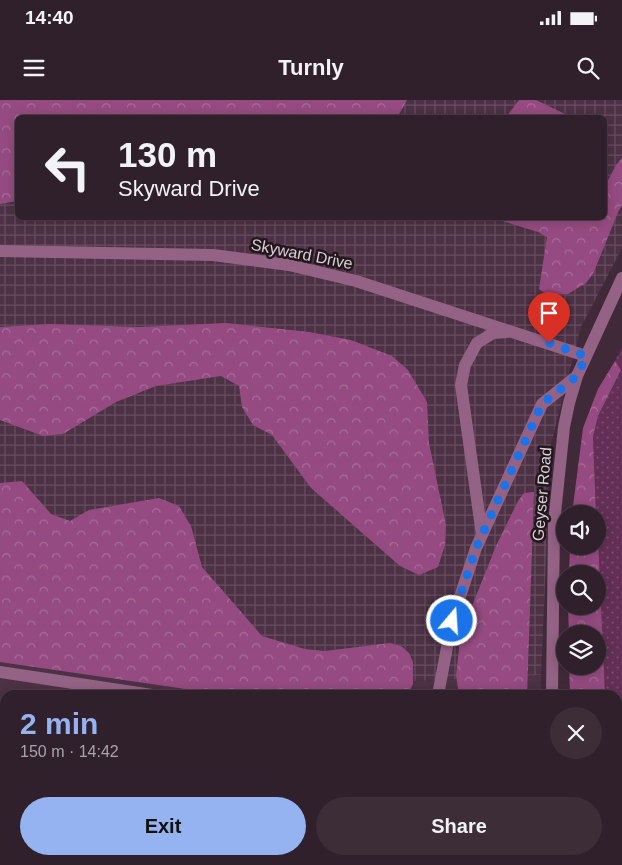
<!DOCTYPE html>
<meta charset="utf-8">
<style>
body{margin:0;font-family:Arial,sans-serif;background:#3c2d37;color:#f1f3f6;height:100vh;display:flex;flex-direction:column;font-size:19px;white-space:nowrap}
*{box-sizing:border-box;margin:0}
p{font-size:16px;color:#a8a3a9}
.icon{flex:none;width:28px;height:28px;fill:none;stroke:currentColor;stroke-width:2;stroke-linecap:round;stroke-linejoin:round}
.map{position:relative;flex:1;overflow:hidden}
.sheet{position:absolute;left:0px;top:590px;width:622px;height:175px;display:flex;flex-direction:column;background:#30202b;border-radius:15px 15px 0 0;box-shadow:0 2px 12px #0003,0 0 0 1px #4b3e47}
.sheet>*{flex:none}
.guide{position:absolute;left:15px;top:15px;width:592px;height:105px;border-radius:8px;box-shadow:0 2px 12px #0003,0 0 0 1px #4b3e47;background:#30202b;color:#f1f3f6;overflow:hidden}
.tools{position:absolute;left:556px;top:405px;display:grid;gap:10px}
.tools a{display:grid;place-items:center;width:50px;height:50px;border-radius:50%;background:#30202b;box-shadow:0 2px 12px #0003,0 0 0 1px #4b3e47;font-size:25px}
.pin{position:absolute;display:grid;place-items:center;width:42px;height:42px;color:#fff;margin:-51px -21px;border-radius:50% 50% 50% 0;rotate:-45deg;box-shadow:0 0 5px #0007}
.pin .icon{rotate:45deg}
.me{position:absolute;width:55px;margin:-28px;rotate:18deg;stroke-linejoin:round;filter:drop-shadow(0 0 4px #0008)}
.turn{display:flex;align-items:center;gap:18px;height:105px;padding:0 20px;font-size:22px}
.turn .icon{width:65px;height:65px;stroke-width:2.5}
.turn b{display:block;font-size:35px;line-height:42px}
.round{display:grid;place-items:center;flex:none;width:52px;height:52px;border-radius:26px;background:#3c2d37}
.overview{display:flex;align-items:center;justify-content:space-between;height:85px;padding:0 20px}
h1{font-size:30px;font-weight:700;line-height:38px;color:#95b2f1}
.primary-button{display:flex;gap:10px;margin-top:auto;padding:10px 20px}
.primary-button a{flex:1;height:58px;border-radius:30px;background:#95b2f1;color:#111;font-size:20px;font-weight:700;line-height:58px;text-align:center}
.primary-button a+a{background:#3c2d37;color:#f1f3f6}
.status{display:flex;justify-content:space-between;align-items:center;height:35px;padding:0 25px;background:#30202b;direction:ltr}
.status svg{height:14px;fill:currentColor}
header{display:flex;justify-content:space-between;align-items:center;height:65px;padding:0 20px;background:#30202b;font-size:22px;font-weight:700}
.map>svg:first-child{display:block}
.built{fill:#4d3145}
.industrial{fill:url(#industrial-grid);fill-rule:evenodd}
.grass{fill:url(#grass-dots)}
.forest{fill:url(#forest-crowns)}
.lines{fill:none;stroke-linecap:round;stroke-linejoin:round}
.minor{stroke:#946285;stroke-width:12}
.rail{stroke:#9b8995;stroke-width:4;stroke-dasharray:10 5;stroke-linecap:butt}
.route{stroke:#1a73e8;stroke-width:9;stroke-dasharray:0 16.2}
.labels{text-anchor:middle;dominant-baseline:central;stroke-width:5;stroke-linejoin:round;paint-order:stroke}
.street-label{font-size:16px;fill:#dcced7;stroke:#21171d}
</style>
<div class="status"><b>14:40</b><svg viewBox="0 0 49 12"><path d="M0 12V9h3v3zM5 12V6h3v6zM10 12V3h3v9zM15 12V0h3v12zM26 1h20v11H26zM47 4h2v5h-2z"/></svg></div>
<header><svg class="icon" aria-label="menu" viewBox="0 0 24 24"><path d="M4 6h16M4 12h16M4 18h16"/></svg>Turnly<svg class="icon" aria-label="search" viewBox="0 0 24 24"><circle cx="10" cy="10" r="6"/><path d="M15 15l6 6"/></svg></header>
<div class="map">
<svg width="622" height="765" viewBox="0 0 622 765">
<defs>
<pattern id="industrial-grid" width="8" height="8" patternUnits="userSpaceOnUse" patternTransform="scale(1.25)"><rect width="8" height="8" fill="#4d3145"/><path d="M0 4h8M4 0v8" fill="none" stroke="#664e5f"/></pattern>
<pattern id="grass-dots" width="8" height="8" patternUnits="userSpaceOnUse" patternTransform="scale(1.25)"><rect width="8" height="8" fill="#642f56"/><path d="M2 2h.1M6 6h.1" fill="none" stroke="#7a4c6e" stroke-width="1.8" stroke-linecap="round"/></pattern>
<pattern id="forest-crowns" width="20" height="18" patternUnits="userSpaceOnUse" patternTransform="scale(1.25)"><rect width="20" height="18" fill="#954b81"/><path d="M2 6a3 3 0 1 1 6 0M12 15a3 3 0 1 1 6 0" fill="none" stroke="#a86c98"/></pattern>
</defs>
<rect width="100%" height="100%" fill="#402a39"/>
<g class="built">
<polygon points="0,507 411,581 541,575 541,595 5,595 5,760 540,760 540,765 0,765"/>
<polygon points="618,637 622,637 622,765 563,765 564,760 618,760"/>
</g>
<path class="industrial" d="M 0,0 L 622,0 L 622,148 L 581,227 L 551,344 L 541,575 L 411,581 L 0,507 ZM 18,18 L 605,18 L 605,118 L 18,118 Z"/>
<polygon class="grass" points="622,248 622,630 618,630 618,595 605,595 598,435 598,414 596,414 593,337 598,316 621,270 615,261"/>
<g class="forest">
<polygon points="0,0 407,0 397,18 18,18 17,101 0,104"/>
<polygon points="519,0 536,0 563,13 570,17 506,17"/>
<polygon points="622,58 622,105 619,110 593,174 586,183 568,194 547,195 539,189 547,137 538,132 493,118 605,118 605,86 616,65"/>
<polygon points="226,223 309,232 351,240 392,256 408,270 427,302 429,343 446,425 445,445 438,467 419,475 400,466 311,388 272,335 253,325 242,307 239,286 221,276 156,286 116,302 63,334 43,336 0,320 0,227 49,224 139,227"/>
<polygon points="615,261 621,270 598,316 593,337 596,414 572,414 583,328 598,289"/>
<polygon points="22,381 51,414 70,421 89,410 159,398 179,406 191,426 202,467 262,536 305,549 325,551 390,543 401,546 409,553 413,562 413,584 408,594 227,595 0,562 0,383"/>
<polygon points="534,392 527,595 459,595 456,575 460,541 466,521 496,446 518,401 524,393"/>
<polygon points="598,435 605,595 570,595 569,566 598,566 598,534 569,534 568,506 598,506 598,474 569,474 570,446 598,446"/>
<polygon points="618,748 622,748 622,765 578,765 578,760 618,760"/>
</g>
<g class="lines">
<g class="minor">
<polyline points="0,151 213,155 289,165 356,181 586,256"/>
<polyline points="482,435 461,285 465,265 477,243 493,233 507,232"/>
<polyline points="0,572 152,595"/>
<polyline points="438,595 452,521 476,448 542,304 577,276"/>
<polyline points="552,595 554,423 564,327 569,303 577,276 622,178"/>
<polyline points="0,757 5,758"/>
<polyline points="21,760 54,765"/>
<polyline points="416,760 418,765"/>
<polyline points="99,765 175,760"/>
<polyline points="551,765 551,760"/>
</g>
<g class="rail">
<polyline points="0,658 5,658"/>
<polyline points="618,673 622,673"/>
<polyline points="0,689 5,689"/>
<polyline points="618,707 622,707"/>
<polyline points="618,718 622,718"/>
</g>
</g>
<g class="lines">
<polyline class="route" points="452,521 476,448 542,304 577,276 586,256 549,243"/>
</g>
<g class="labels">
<g class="street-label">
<text transform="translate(302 154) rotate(11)">Skyward Drive</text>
<text transform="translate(542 394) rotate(-85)">Geyser Road</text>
</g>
</g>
</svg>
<div class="tools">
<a><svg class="icon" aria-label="sound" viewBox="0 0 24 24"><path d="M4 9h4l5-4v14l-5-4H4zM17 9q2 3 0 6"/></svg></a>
<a><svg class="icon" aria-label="search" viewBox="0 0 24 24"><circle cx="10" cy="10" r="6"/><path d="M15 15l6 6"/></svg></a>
<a><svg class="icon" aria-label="layers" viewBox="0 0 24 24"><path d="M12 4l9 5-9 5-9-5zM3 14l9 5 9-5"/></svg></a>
</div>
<div class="pin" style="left:549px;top:243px;background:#d93025"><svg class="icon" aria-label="arrive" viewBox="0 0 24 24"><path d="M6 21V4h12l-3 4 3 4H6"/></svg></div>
<svg class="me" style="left:452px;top:521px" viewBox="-20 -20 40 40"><circle r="17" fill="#1a73e8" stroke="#fff" stroke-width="3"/><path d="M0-11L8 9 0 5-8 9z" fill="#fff"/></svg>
<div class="guide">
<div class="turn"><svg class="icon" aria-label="left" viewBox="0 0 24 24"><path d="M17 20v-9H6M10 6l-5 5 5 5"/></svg><div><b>130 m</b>Skyward Drive</div></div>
</div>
<section class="sheet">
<div class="overview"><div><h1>2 min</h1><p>150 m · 14:42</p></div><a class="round"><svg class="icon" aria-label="close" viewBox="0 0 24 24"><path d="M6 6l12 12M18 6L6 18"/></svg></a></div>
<div class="primary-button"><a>Exit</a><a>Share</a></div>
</section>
</div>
